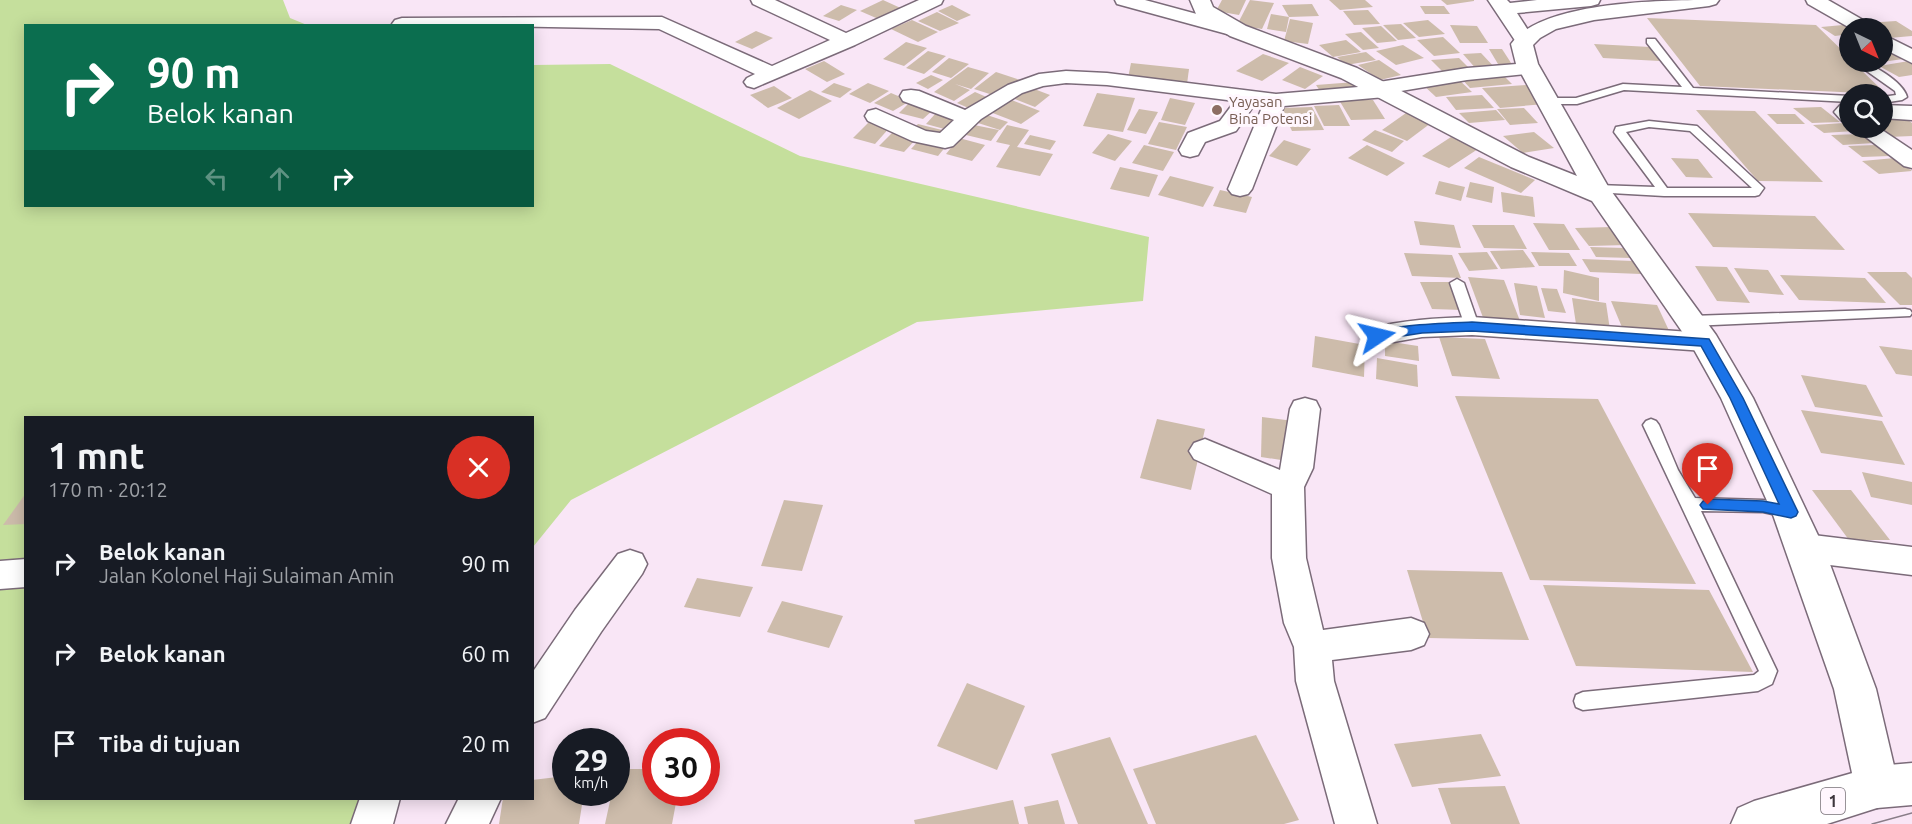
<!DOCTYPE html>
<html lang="id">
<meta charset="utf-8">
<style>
body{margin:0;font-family:Ubuntu,sans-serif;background:#242831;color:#f1f3f6;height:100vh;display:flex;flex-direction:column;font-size:22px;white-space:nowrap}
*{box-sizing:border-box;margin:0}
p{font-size:20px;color:#9ea1a6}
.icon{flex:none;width:33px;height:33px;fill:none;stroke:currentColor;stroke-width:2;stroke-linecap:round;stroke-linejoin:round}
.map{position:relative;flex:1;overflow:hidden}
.panel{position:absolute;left:24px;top:416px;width:510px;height:384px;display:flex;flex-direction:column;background:#171b24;border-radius:0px;box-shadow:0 3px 15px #0003}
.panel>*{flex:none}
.banner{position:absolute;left:24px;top:24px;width:510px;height:183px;border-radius:0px;box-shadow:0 3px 15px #0003;background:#0b6e4f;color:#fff;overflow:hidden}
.needle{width:39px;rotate:137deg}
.buttons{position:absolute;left:1839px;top:18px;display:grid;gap:12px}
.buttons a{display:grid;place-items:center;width:54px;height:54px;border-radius:50%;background:#171b24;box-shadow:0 3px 15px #0003;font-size:30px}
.speed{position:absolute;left:552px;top:728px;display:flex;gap:12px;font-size:30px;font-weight:700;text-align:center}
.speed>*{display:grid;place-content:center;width:78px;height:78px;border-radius:50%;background:#171b24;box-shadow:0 3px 15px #0003;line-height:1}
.speed small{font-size:15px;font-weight:400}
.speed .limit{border:9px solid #d22;background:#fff;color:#111}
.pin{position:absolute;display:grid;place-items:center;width:51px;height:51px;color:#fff;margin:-62px -26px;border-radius:50% 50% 50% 0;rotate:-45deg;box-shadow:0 0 6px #0007}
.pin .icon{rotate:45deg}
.me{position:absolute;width:66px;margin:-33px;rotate:80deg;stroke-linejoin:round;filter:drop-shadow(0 0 4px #0008)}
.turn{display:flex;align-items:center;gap:21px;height:126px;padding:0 24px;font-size:27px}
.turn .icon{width:78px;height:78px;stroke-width:2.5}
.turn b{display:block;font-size:42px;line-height:51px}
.lanes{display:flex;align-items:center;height:57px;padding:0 24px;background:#0003;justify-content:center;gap:30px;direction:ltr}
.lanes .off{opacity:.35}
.round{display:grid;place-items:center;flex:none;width:63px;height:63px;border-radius:32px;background:#242831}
.headline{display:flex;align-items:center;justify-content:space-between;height:102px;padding:0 24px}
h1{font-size:36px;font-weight:700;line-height:45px}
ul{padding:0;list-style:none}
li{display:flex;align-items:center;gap:18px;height:90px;padding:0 24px}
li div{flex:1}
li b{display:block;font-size:22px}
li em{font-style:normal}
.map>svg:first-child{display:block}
.green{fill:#c5df9c}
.building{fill:#cdbcab}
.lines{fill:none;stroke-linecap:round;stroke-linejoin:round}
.lane-casing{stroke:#7b6b79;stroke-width:3}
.street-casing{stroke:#7b6b79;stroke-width:3}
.secondary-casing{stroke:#7b6b79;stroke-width:3}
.highway-casing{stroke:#7b6b79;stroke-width:3}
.lane{fill:#fff;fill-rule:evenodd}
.street{fill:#fff;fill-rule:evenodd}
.secondary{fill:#fff;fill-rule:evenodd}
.highway{fill:#fff;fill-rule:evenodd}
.tram{stroke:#897d88;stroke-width:1.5}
.route{fill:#1a73e8;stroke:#114b97;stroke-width:1.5}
.education-dot{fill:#8d6e63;stroke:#fff7fe;stroke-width:2}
.labels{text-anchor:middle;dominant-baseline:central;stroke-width:6;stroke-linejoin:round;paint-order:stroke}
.far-education-label{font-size:15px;fill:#785e54;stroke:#fff7fe;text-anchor:start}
.shield{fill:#fff7fe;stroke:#777077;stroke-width:1.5}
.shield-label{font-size:16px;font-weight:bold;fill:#3d363d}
</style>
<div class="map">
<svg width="1912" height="824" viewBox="0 0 1912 824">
<rect width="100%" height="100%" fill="#f9e6f6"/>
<polygon class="green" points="0,0 283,0 290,18 307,25 26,26 26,206 532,206 533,65 610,64 800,156 1149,237 1143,301 917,322 571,500 533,547 532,417 26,417 26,798 388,798 377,824 0,824"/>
<g class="building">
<polygon points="883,0 905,10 883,21 860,11"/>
<polygon points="1222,0 1246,0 1239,15 1216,11"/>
<polygon points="1250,0 1274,3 1262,29 1237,25"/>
<polygon points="1329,0 1365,0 1373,7 1340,10"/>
<polygon points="1441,0 1474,0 1474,1 1447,5"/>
<polygon points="1312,4 1319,16 1289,17 1286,32 1267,29 1271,14 1289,17 1282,5"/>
<polygon points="841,5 857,10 839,21 823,16"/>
<polygon points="952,5 971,15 957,21 938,11"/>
<polygon points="1420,6 1444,6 1450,14 1425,14"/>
<polygon points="1368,10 1380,24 1354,25 1343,11"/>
<polygon points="937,12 959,23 940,31 918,21"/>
<polygon points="1647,18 1816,25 1850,58 1850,62 1853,62 1886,94 1700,86"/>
<polygon points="1290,19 1313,23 1308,44 1284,41"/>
<polygon points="912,20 938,32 918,42 891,29"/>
<polygon points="1428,20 1445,34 1419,37 1403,23"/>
<polygon points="1896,21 1912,31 1912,36 1889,38 1882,34 1882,28 1874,28 1866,23"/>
<polygon points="1401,24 1416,38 1398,40 1383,25"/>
<polygon points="1450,25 1477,26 1488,43 1460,43"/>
<polygon points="1843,25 1850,29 1850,34 1835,36 1821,27"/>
<polygon points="1381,26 1397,41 1377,43 1362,28"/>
<polygon points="756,31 773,38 752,49 735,42"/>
<polygon points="1361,32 1379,48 1363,50 1345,34"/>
<polygon points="1443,37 1460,53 1434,56 1417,40"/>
<polygon points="1346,40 1361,52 1333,57 1319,45"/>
<polygon points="906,42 927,48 904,66 883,59"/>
<polygon points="1594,44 1650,47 1660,61 1603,58"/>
<polygon points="1403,45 1424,58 1396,65 1376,51"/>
<polygon points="1882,48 1884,48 1903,59 1882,62"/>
<polygon points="1489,49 1502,49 1515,69 1501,69"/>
<polygon points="928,51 946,56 924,74 906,68"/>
<polygon points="1366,52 1376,60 1346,65 1337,57"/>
<polygon points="1481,53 1497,70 1478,71 1463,54"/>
<polygon points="1263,54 1289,63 1262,81 1236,71"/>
<polygon points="949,58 969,64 951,78 932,72"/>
<polygon points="1459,58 1473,72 1446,75 1431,60"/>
<polygon points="1379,60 1401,75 1380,80 1358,65"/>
<polygon points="824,61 845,74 827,82 805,69"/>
<polygon points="1909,61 1912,63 1912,75 1899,77 1879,66"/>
<polygon points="1131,63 1189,69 1187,84 1128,78"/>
<polygon points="968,67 989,73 971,89 955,84 970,90 954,101 934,92"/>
<polygon points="1300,67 1323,76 1305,89 1282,80"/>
<polygon points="996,72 1020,80 999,97 974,89"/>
<polygon points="1501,73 1512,84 1470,88 1459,76"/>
<polygon points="931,75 943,80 928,89 916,83"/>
<polygon points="1458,79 1472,92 1436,97 1421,83"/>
<polygon points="1355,82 1362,91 1322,94 1316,85"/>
<polygon points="834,83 852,89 840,98 821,92"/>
<polygon points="868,83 889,91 870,103 849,94"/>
<polygon points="1526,85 1545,104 1500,108 1482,88"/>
<polygon points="774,86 792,98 768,108 750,95"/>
<polygon points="1029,87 1050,95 1035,107 1012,98"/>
<polygon points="810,90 832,101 799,119 777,108"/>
<polygon points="975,92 991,99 973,110 957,103"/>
<polygon points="891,93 910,101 893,111 874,103"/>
<polygon points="1097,93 1135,98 1123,132 1083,126"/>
<polygon points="1482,95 1494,108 1456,110 1446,97"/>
<polygon points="1170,98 1195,103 1185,125 1161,120"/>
<polygon points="1009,99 1040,111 1021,124 990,112"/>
<polygon points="1339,100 1373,100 1385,119 1351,120"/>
<polygon points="909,103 933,110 923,119 899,113"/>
<polygon points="1339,105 1350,126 1324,126 1314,106"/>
<polygon points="1312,107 1324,130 1292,131 1281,108"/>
<polygon points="1821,107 1840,122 1812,123 1793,108"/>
<polygon points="1524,108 1538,123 1510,125 1497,109"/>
<polygon points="1139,109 1158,112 1146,134 1127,130"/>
<polygon points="1496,110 1505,120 1469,123 1459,113"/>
<polygon points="1696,110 1755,111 1823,182 1758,181"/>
<polygon points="936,113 958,119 948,130 926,124"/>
<polygon points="1406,113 1431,123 1407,141 1382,130"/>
<polygon points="1767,114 1795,114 1805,124 1777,124"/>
<polygon points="987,115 1008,122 1000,130 978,123"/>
<polygon points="1903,116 1912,123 1912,136 1889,137 1876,128 1882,128 1882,118"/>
<polygon points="870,121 891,126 875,144 853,138"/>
<polygon points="1159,122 1187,127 1176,150 1148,144"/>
<polygon points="1844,123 1854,131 1824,133 1813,125"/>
<polygon points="918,124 950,132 944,138 912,130"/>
<polygon points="974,125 999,130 991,141 966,135"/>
<polygon points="1007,125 1029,130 1017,147 1053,154 1040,176 996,167 1010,145 996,142"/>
<polygon points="1375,130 1404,141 1392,152 1362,140"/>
<polygon points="894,131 918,137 904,152 879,146"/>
<polygon points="1534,132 1554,148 1523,153 1503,136"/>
<polygon points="1108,134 1132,141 1115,161 1092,153"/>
<polygon points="1861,134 1874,143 1843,145 1831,135"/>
<polygon points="1030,135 1056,141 1050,150 1024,144"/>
<polygon points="1451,137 1478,149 1449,168 1422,156"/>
<polygon points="921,138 947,145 938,156 911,149"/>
<polygon points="959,138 985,145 972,161 946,154"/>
<polygon points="1284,140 1311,149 1297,166 1269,156"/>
<polygon points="1144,145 1174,152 1163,171 1132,163"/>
<polygon points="1367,145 1405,163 1387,176 1348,158"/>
<polygon points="1876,145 1890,156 1862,157 1848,146"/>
<polygon points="1479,157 1535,180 1521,193 1464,168"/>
<polygon points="1671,158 1698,159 1713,178 1686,177"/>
<polygon points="1895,158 1912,171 1879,174 1862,161"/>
<polygon points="1120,167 1158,175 1149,197 1110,189"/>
<polygon points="1170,176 1214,187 1203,207 1158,195"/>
<polygon points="1439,181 1465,187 1461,201 1435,194"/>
<polygon points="1470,182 1494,187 1492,203 1466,197"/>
<polygon points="1220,190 1252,197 1246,213 1213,206"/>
<polygon points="1501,192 1533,197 1535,217 1503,212"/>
<polygon points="1688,213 1815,216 1845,250 1713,247"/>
<polygon points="1414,221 1454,225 1461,248 1420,245"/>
<polygon points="1533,223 1564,224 1580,250 1549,250"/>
<polygon points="1472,225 1514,225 1527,249 1484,248"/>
<polygon points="1612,227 1627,245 1589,246 1575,228"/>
<polygon points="1590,247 1625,248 1631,258 1596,257"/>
<polygon points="1523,250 1535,267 1501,269 1490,251"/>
<polygon points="1487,252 1498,269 1469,271 1458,253"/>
<polygon points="1531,252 1569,253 1577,266 1539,266"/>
<polygon points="1404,253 1452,255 1461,278 1412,276"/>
<polygon points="1582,259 1633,261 1641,274 1590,272"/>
<polygon points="1695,266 1727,267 1750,303 1717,301"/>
<polygon points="1734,268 1768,270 1784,295 1749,292"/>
<polygon points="1564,270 1599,278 1599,301 1563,293"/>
<polygon points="1867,272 1906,272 1912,278 1912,305 1900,305"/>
<polygon points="1780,275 1865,278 1886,303 1799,300"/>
<polygon points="1468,277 1504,280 1522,326 1485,323"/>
<polygon points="1420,282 1450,282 1463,310 1432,309"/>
<polygon points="1514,283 1537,286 1545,318 1520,315"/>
<polygon points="1541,288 1557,289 1566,313 1548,311"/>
<polygon points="1572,298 1606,303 1610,330 1576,324"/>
<polygon points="1611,301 1657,305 1672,337 1624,332"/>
<polygon points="1315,336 1365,345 1364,377 1312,367"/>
<polygon points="1439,337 1485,339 1500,379 1452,376"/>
<polygon points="1385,341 1418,346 1419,361 1385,356"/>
<polygon points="1879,346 1912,350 1912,376 1896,374"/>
<polygon points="1377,358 1417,365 1418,387 1376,379"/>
<polygon points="1801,375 1866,385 1883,417 1815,407"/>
<polygon points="1455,396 1598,399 1696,584 1530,580"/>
<polygon points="1801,410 1882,421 1905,465 1821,453"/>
<polygon points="1262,417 1294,421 1294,462 1261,457"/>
<polygon points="1157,419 1205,429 1191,490 1140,478"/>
<polygon points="1862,472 1912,482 1912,505 1871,497"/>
<polygon points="1812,490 1851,490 1890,540 1849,540"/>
<polygon points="26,493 26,524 3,525"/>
<polygon points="784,500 823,505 802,571 761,566"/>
<polygon points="1407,570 1502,572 1529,640 1428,638"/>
<polygon points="697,578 753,587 740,617 684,607"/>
<polygon points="1543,585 1709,590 1753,672 1576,666"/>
<polygon points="782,601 843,616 829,648 767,632"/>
<polygon points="967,683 1025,706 997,770 937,746"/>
<polygon points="1481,734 1501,776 1412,787 1394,744"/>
<polygon points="1256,735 1299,820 1284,824 1156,824 1133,769"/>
<polygon points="1110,737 1148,824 1078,824 1051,754"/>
<polygon points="618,769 656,769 656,792 678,792 672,824 605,824 612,792 616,792"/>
<polygon points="566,776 566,792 584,792 579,824 499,824 503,798 532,798 532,780"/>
<polygon points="1505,786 1520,824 1451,824 1438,788"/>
<polygon points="1013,800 1019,824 915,824 914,820"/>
<polygon points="1058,800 1065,824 1028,824 1024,807"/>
</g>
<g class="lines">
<defs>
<g id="lane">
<polygon points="1647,39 1655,39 1693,88 1850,96 1850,102 1624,90 1577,104 1548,104 1543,101 1548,98 1576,98 1623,84 1682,87 1647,43"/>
<path d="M 1854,62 C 1869,60 1903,82 1907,97 L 1902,100 L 1882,103 L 1882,97 L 1896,95 L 1895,91 Z"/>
<path d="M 1649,121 L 1697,126 L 1764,188 L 1759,195 L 1755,196 L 1664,196 L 1593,192 L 1591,189 L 1597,185 L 1655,187 L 1614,132 L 1616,127 ZM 1649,127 L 1690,131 L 1752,188 L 1667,188 L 1626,132 Z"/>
<polygon points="1457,279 1464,283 1479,326 1477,329 1472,331 1465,326 1450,283"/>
<polygon points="1905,309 1910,310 1912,313 1910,316 1691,326 1684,321 1691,316"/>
<polygon points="1651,419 1656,421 1659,425 1678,470 1695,498 1763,500 1796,507 1798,512 1796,517 1790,518 1763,512 1701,511 1777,671 1772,684 1758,691 1583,710 1576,707 1574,701 1576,695 1583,692 1754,675 1759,671 1643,425 1646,421"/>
</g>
<g id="street">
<polygon points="751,0 775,0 846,33 919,0 943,0 941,4 855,45 754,88 747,86 744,82 747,78 755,74 659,29 392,24 395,20 402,18 662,17 772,66 830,40 753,4"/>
<polygon points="1115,0 1145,0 1245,27 1248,31 1245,35 1238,37 1117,4"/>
<polygon points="1488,0 1507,0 1510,3 1537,0 1600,0 1598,4 1591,6 1517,13 1535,41 1532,45 1518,45"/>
<polygon points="1806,0 1828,0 1870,24 1873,28 1850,28 1808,4"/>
<polygon points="1882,34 1912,49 1912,63 1882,48"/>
<polygon points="1530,63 1537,65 1540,69 1537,73 1467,80 1395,92 1392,95 1385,97 1284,106 1252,189 1248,194 1240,196 1232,194 1228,189 1263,105 1255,104 1236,131 1205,142 1198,155 1190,157 1182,155 1179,150 1188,133 1220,121 1235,101 1107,85 1066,83 1043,86 1022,93 981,119 953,146 945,148 912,141 868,121 865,116 868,111 876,109 926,131 940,133 954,120 903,101 900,96 903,91 911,90 919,91 965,110 1008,85 1039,74 1066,71 1107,73 1276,94 1370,86 1379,82 1467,68"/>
<polygon points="1850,102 1850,122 1842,121 1834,112 1842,103"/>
<polygon points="1882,105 1912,106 1912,120 1882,118"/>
<polygon points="1854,128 1879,128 1912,150 1912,168 1904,166"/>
<path d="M 1472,317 L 1705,333 L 1715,335 L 1719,342 L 1715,349 L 1705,351 L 1472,335 L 1422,337 L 1377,345 L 1367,343 L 1363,336 L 1367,329 C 1402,320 1437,318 1472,317 Z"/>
<polygon points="1305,398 1316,401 1320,409 1313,468 1304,487 1306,558 1323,630 1411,618 1424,623 1429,634 1424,645 1411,650 1332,660 1334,681 1377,824 1335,824 1296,681 1294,647 1284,623 1272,558 1272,494 1194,459 1189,451 1194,443 1205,439 1280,470 1290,409 1294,401"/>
<polygon points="1805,534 1912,547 1912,575 1805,562 1793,558 1788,548 1793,538"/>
<polygon points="630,550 642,554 647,564 642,574 601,632 545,718 532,723 532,673 575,610 618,554"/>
<polygon points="26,559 26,587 0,589 0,561"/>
<polygon points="360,798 400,798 393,824 351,824"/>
<polygon points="459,798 501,798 489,824 446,824"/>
</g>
<path id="secondary" d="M 1190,0 L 1210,0 L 1213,7 L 1246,26 L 1357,68 L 1529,157 L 1577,176 L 1516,64 L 1511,44 C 1542,0 1668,0 1719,0 L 1716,4 L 1709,6 L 1594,20 L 1556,29 L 1540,38 L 1533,45 L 1538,64 L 1609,188 L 1716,335 L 1753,398 L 1824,548 L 1876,689 L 1899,787 L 1893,802 L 1877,808 L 1861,802 L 1855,787 L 1834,689 L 1772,512 L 1721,398 L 1692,346 L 1592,201 L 1511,167 L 1341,78 L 1230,36 L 1196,14 Z"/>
<polygon id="highway" points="1912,763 1912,805 1877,808 1827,824 1731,824 1738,808 1754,801 1877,766"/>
</defs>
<use href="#lane" class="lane-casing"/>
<use href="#street" class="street-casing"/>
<use href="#secondary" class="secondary-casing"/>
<use href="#highway" class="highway-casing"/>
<use href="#lane" class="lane"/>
<use href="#street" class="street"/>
<use href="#secondary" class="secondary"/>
<use href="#highway" class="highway"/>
<polyline class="tram" points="1872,824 1912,813"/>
</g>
<path class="route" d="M 1472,322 L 1709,339 L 1743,398 L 1798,512 L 1796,516 L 1791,518 L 1763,512 L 1703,509 L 1700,505 L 1703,501 L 1708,499 L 1763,501 L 1779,504 L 1730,398 L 1701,346 L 1472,331 L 1422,333 L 1377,340 L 1370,336 C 1381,324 1453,323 1472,322 Z"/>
<circle class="education-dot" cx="1217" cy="110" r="6"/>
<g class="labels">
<g class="far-education-label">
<text x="1229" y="101">Yayasan<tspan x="1229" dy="17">Bina Potensi</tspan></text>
</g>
<rect class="shield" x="1821" y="788" width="24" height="26" rx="4.5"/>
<g class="shield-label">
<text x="1833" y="801">1</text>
</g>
</g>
</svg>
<div class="buttons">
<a><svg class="needle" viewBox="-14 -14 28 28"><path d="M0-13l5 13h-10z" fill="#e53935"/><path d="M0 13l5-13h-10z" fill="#9ea1a6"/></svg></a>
<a><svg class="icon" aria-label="search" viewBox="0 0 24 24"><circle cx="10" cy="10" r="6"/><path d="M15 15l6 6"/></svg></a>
</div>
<div class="speed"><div>29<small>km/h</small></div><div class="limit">30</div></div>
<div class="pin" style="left:1708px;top:505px;background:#d93025"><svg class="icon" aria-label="arrive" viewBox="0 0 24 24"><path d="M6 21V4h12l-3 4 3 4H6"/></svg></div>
<svg class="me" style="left:1377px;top:336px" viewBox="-20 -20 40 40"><path d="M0-17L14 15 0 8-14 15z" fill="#1a73e8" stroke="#fff" stroke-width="4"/></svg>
<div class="banner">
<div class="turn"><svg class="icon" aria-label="right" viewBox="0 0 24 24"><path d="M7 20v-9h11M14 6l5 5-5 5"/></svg><div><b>90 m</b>Belok kanan</div></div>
<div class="lanes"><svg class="icon off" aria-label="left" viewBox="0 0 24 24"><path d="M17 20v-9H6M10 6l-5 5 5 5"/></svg><svg class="icon off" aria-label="ahead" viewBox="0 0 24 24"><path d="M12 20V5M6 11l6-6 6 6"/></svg><svg class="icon" aria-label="right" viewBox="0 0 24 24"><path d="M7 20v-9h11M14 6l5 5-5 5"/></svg></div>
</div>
<section class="panel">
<div class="headline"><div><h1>1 mnt</h1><p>170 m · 20:12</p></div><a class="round" style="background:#d93025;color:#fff"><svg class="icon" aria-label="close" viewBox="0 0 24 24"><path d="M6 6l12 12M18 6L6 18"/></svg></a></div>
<ul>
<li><svg class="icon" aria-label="right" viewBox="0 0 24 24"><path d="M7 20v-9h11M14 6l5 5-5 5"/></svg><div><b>Belok kanan</b><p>Jalan Kolonel Haji Sulaiman Amin</p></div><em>90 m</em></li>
<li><svg class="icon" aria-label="right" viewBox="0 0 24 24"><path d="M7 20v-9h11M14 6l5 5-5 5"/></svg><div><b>Belok kanan</b></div><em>60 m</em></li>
<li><svg class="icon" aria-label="arrive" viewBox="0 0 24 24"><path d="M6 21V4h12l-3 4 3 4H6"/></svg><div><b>Tiba di tujuan</b></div><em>20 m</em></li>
</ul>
</section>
</div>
